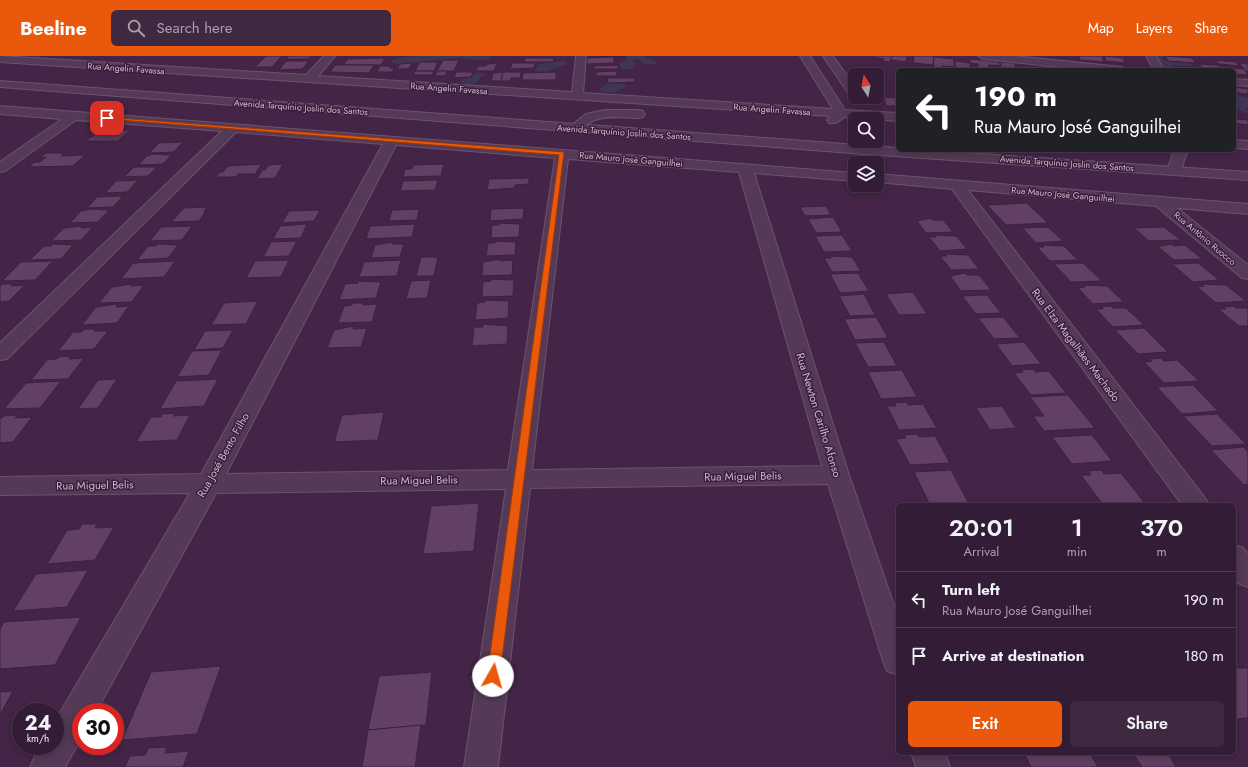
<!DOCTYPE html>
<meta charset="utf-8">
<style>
body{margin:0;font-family:Jost,sans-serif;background:#3e2941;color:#f1f3f6;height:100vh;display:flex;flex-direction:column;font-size:15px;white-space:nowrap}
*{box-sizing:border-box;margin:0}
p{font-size:13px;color:#a9a1ad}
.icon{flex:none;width:22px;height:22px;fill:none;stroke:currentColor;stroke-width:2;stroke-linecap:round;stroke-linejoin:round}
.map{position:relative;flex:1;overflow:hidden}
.sheet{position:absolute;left:896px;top:447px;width:340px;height:252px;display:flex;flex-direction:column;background:#331c35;border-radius:6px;box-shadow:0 2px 10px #0003,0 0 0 1px #4e3a50}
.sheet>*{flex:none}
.guide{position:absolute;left:896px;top:12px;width:340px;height:84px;border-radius:6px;box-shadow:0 2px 10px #0003,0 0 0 1px #4e3a50;background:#202124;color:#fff;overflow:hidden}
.needle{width:26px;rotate:349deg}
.buttons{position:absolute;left:848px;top:12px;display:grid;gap:8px}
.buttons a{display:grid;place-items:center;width:36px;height:36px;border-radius:6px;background:#331c35;box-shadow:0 2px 10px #0003,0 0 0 1px #4e3a50;font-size:20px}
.speed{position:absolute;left:12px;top:647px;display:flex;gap:8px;font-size:20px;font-weight:700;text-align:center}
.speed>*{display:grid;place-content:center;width:52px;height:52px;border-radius:50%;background:#331c35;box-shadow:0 2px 10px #0003,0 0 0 1px #4e3a50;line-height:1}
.speed small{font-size:10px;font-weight:400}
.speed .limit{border:6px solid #d22;background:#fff;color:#111}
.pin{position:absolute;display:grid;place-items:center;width:34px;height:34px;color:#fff;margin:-17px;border-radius:8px;box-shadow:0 2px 6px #0006}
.me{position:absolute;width:44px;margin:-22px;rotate:7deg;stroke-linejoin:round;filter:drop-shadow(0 0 3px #0008)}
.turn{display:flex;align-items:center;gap:14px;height:84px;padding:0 12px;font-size:18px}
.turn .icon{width:52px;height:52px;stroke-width:2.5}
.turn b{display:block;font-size:28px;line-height:34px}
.eta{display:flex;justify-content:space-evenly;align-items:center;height:68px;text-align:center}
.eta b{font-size:24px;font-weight:600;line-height:28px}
.primary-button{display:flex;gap:8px;margin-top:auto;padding:8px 12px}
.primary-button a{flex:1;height:46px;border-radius:6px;background:#ea580c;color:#fff;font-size:16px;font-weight:600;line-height:46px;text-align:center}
.primary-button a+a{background:#3e2941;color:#f1f3f6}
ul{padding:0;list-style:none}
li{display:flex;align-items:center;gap:12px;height:56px;padding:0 12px;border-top:1px solid #4e3a50}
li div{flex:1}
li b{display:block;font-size:15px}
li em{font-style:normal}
header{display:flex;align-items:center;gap:24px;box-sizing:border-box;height:56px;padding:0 20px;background:#ea580c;color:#fff}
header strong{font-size:19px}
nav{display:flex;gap:22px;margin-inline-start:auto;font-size:14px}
.search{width:280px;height:36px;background:#3e2941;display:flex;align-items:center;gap:10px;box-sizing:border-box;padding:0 14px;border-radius:6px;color:#a9a1ad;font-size:15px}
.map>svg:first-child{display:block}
.green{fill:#3f3656}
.building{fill:#623f64;stroke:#3c213d}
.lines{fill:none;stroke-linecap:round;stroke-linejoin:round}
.minor-casing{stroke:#6c536d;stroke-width:2}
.tertiary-casing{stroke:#6c536d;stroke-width:2}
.minor{fill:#543a56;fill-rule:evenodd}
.tertiary{fill:#543a56;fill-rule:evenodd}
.route{fill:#ea580c;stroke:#983908}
.labels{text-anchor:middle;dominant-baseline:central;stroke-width:3;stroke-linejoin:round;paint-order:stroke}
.far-street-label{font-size:9px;fill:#ceb8cf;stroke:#3a1e3b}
.street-label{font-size:11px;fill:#ceb8cf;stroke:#3a1e3b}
</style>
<header>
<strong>Beeline</strong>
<div class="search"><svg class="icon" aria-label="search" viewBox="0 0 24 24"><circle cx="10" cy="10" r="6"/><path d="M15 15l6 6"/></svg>Search here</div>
<nav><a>Map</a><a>Layers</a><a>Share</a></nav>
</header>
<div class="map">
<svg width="1248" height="711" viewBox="0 0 1248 711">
<rect width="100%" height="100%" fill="#442547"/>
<g class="green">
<path d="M 428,0 L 493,0 L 487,4 L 472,4 L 462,2 L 397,8 L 390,6 C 397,0 418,0 428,0 Z"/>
<polygon points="626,0 644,0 657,6 657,8 645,8 637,3 633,4 635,7 635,10 631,13 622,13 619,9 627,3"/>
<path d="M 1155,0 L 1163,0 L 1163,3 C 1173,9 1185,4 1195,10 L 1173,10 L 1171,14 L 1162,13 Z"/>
<polygon points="562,5 566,5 567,7 566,9 553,12 552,13 547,16 537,15 536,13 539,8"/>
<polygon points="477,17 481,17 485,19 479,22 478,26 470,28 460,26 463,23 472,21 474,18"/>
<polygon points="614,27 626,29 626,31 613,37 600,35 600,33 606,28"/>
<polygon points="1234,38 1248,42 1248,52 1243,52 1248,55 1248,57 1234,53 1234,46 1237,44 1234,41"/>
</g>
<g class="building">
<polygon points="266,0 282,0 272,11 255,11"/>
<polygon points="289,0 311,0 308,3 286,3"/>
<rect x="587" y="0" width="37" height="1"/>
<polygon points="868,0 892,0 890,6 883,5 884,3"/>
<polygon points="892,0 912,0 911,2 907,1 906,6 891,4"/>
<polygon points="914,0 934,0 933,9 913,7"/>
<polygon points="1079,0 1102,0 1104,6 1080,4"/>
<polygon points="1104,0 1123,2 1125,7 1106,5"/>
<polygon points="1165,0 1192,2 1196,7 1168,5"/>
<polygon points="614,1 614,7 587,8 587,2"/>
<polygon points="934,1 954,3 954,11 942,10 942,12 933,11"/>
<polygon points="385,2 381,9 343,9 348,3"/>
<polygon points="525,2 554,2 553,6 524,6"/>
<polygon points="970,3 1000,6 1000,10 989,9 989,14 978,13 978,8 970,7"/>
<polygon points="443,4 459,4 454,15 437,15"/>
<polygon points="1215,4 1236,6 1239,10 1219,8"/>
<polygon points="286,5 309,5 302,13 279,14"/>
<polygon points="955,5 970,7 970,13 955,11"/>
<polygon points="420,6 438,6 434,15 415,15"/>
<polygon points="1000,6 1015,7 1016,12 1001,11"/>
<polygon points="412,7 409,13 397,13 400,8"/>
<polygon points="497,7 494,15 476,15 478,10 486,10 487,8"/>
<polygon points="512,7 535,7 534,12 510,13"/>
<polygon points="1239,7 1248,8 1248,17"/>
<polygon points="1199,8 1218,9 1222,14 1204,14"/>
<polygon points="335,9 374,9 369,17 330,16"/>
<polygon points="618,9 618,13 594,13 594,10"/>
<polygon points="380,10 391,10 390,12 394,12 392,16 377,16"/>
<polygon points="1173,10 1199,12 1200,14 1176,14"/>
<polygon points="1223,11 1244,13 1248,19 1234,18 1234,14 1225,14"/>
<polygon points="415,15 434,15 432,19 413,19"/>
<polygon points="437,15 447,15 445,20 435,20"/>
<polygon points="616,15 617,20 596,20 596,16"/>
<polygon points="456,16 473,16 471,21 454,22"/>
<polygon points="503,16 521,16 520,22 511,22 510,25 501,25"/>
<polygon points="503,16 501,25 491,25 493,17"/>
<polygon points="556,16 556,24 522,24 523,17"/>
<polygon points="607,22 635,22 635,26 608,27"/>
<polygon points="1234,31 1248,33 1248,38 1238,37"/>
<polygon points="884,41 898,42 898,50 886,50"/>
<polygon points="1234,63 1248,64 1248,69 1234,67"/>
<polygon points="130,74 118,85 86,85 99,75"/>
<polygon points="183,86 174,96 149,97 159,87"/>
<polygon points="46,97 65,97 61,100 85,99 73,110 28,111 35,106 40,106 46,101 40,102"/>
<polygon points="154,98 171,99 163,108 138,109 147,100"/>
<polygon points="262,108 255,118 238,118 237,121 216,121 220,116 223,116 228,110"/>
<polygon points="283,108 275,122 257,123 262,114 265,114 269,109"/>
<polygon points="444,108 441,120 403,121 405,113 412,113 413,109"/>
<polygon points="134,111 157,111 148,120 124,121"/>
<polygon points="529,122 529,128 515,129 514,132 487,134 489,123"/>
<polygon points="138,124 127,136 105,137 116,125"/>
<polygon points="438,124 435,134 400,135 403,125"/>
<polygon points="123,140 113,151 87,152 97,141"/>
<polygon points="1027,147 1048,167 1006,169 987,149"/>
<polygon points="826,150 831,159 805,160 800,151"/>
<polygon points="207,151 204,155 206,155 199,165 171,166 184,152"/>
<polygon points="524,152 523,163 490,165 491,153"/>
<polygon points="90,153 109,154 98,166 70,167 81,155"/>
<polygon points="419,153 417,164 389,165 392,154"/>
<polygon points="320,154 314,165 282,167 289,155"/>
<polygon points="833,161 842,176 816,177 808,163"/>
<polygon points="931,162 932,164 943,164 953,176 926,177 917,165"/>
<polygon points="499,167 520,168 519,181 491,182 492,169 499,169"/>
<polygon points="307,168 301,182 273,183 280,170"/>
<polygon points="415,168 412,181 366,183 370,170"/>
<polygon points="82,170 81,172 93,171 81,184 51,185 64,172"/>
<polygon points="192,170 182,184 150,185 161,171"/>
<polygon points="1048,171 1063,185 1036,187 1022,172"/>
<polygon points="1164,171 1181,184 1149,185 1134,172"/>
<polygon points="842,179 852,195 824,196 815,180"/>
<polygon points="935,179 956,180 967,193 940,195 929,181 936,181"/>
<polygon points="297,185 289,200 263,201 271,186"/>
<polygon points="495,185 516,186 515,199 486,200 488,187 495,187"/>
<polygon points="393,186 392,188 404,188 400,201 371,202 375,189"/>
<polygon points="53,188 73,189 61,203 30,204 44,190 51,190"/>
<polygon points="157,188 178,189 168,202 137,204 148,190 156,190"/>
<polygon points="1171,188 1174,190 1185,189 1202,203 1174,204 1158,191"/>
<polygon points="1042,189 1064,190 1078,204 1050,205 1037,191 1044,191"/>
<polygon points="945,198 968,199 979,213 951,214 940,200 947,200"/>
<polygon points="830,200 852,201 861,215 832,216 824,202 831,202"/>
<polygon points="421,201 438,201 434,220 416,220"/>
<polygon points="501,203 501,205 513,204 512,219 482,220 483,206"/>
<polygon points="289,204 281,221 246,222 255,205"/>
<polygon points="401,204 397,220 359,221 364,206"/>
<polygon points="53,205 35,224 2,225 21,206"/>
<polygon points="175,205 164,221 121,223 133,207"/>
<polygon points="1083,207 1102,225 1071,226 1054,208"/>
<polygon points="1198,207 1219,224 1193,226 1172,208"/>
<polygon points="858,217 869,235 840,237 830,218"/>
<polygon points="965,217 967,219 979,219 991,234 961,235 950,220"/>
<polygon points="491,223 514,224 513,240 482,241 483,226 491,225"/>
<polygon points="431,224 427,242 406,243 411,225"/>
<polygon points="358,225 381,226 376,242 339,244 345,228 358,227"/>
<polygon points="2,228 13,228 11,230 25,229 9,245 0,246 0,230"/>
<polygon points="132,228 131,230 144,229 132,246 99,247 112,231"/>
<polygon points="1201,228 1226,229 1246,245 1216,247 1197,231 1204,230"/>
<polygon points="1083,229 1107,230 1124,246 1093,248 1078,232 1085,231"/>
<polygon points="913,236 927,258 899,259 886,238"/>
<polygon points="864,238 875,259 850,260 839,240"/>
<polygon points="987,239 1001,257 976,258 962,240"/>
<polygon points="485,244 509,245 508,262 475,264 477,247 485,246"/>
<polygon points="258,245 246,268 211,269 224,247"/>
<polygon points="353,247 364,247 363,249 377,248 372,266 338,267 344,250 352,249"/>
<polygon points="117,248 116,251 129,250 117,267 82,269 96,251"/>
<polygon points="1111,250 1113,252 1126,252 1144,269 1113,271 1096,253 1103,253 1101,251"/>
<polygon points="1233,250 1236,252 1248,252 1248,270 1239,270 1218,253 1226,253 1223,251"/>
<polygon points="876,261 888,282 855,284 844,263"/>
<polygon points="1003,261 1020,282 994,283 978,262"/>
<polygon points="483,268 508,270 507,288 472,290 474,271 483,271"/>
<polygon points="354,270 353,273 367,272 361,291 327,292 334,274"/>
<polygon points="1144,272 1168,296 1138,298 1115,274"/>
<polygon points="84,273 95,273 94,275 108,275 94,293 58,295 73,276 82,276"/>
<polygon points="233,274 223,292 194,294 205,275"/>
<polygon points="884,286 897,310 868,311 855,287"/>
<polygon points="1024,286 1041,308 1012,310 996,288"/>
<polygon points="222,294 209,319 177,321 192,295"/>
<polygon points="71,300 69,303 84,302 68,323 31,324 47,304 56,303 59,301"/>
<polygon points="1161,302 1164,305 1177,304 1199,325 1164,327 1144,306 1152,305 1150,303"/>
<polygon points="1033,313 1035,316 1049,315 1066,337 1031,339 1014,317 1023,316 1021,314"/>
<polygon points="902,314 917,341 881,343 868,316"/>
<polygon points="117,323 98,352 78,353 98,324"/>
<polygon points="218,323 204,350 160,353 176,325"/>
<polygon points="61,325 40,352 4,353 26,327"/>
<polygon points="1193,329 1218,355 1182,358 1157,331"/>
<polygon points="1068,339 1095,372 1044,375 1033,360 1044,360 1030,341"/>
<polygon points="906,346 908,349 923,348 937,372 899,374 887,350 896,350 894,347"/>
<polygon points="1002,350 1016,372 990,374 976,352"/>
<polygon points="384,356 378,384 334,386 342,359"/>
<polygon points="176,357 173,360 190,359 177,384 136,386 151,361 161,361 162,358"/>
<polygon points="1217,358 1246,388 1212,390 1183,360"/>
<polygon points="18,359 15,362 32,361 13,386 0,387 0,363 4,360"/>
<polygon points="917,378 919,381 935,380 950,407 910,409 896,383 906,382 904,379"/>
<polygon points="1092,379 1112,405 1072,408 1052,381"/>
<polygon points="1244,391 1248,396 1248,428 1244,429 1211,394"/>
<polygon points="951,414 969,448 930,449 914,416"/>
<polygon points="1102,414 1104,418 1121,417 1144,446 1103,449 1081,419 1091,419 1088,415"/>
<polygon points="479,447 474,495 423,498 431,450"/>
<polygon points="82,468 97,468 95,472 114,471 95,504 47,508 67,474 79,473"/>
<polygon points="88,514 67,551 13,555 36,518"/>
<polygon points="81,561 55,609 0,613 0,573 4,566"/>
<polygon points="221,610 197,678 122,684 151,616"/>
<polygon points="1234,612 1248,612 1248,662 1236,663 1234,660"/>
<polygon points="432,616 426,669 368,674 379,620"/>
<polygon points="13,635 0,659 0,636"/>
<polygon points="421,669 415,711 362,711 368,674"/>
<polygon points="167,691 165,697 189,695 183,711 125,711 130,700 145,699 148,692"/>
<polygon points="1024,697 1090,697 1098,711 1031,711"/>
<polygon points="1133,697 1168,697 1176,711 1142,711"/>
</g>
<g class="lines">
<defs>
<g id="minor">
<path d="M 0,0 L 306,19 L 324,0 L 335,0 L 318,20 L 572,36 L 576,0 L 586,0 L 583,37 L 833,53 L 800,0 L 810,0 L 845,54 L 898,57 L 898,65 L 844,61 C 838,66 836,68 829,67 L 827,64 L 830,60 L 0,6 Z"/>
<polygon points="823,0 833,0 855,31 855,41 859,41 851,41"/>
<polygon points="978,0 1014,0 1122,11 1127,14 1090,14 983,3"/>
<polygon points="1146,0 1156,0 1164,14 1154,14"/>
<polygon points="1234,23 1248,24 1248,30 1234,29"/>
<path d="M 0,50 L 855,117 L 855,125 L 754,117 L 849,419 L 898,561 L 898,619 L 887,615 L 883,605 L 828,428 L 530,432 L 498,711 L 464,711 L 506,433 L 216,437 L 96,656 L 81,656 L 81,683 L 65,711 L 30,711 L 40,690 L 55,690 L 55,665 L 190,437 L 0,439 L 0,421 L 201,418 L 383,88 L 236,76 L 7,303 L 0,304 L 0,287 L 222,75 L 76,64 L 5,115 L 0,116 L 0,106 L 62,63 L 0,58 ZM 396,89 L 555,102 L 508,414 L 226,418 ZM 568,103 L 739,116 L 822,410 L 532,414 Z"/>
<path d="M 605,54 L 639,54 L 643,55 L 645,58 L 643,61 L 639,62 C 625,62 608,59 595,64 C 585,67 581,77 570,75 L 568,72 L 586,58 Z"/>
<polygon points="1234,84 1248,85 1248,93 1234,92"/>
<path d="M 1174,94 L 1189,94 C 1183,101 1184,110 1179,118 L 1174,119 L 1169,118 L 1167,115 Z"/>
<polygon points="877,118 1248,148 1248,158 1177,152 1248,209 1248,223 1242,222 1156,150 968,134 1205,442 1209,449 1182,449 952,133 877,126"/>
<polygon points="1234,489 1243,492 1248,498 1248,531 1238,527 1234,521"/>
<polygon points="911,697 945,697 950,711 916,711"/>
</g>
<polygon id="tertiary" points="0,25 898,92 898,94 924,94 1248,116 1248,124 864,98 0,31"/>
</defs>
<use href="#minor" class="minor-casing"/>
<use href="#tertiary" class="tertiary-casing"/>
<use href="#minor" class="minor"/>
<use href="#tertiary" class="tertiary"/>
</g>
<polygon class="route" points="105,61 564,96 500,620 498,624 493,626 489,624 487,620 559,99 107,63 104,62"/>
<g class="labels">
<g class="far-street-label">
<text transform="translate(126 12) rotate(4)">Rua Angelin Favassa</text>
<text transform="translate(449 32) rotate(4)">Rua Angelin Favassa</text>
<text transform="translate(301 51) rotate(4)">Avenida Tarquínio Joslin dos Santos</text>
<text transform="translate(772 53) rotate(4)">Rua Angelin Favassa</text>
<text transform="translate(624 76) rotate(4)">Avenida Tarquínio Joslin dos Santos</text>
<text transform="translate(631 103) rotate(5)">Rua Mauro José Ganguilhei</text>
<text transform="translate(1067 107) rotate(4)">Avenida Tarquínio Joslin dos Santos</text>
<text transform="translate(1063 138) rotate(5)">Rua Mauro José Ganguilhei</text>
<text transform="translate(1205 182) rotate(40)">Rua Antônio Ruocco</text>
</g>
<g class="street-label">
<text transform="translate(1076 289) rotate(53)">Rua Elza Magalhães Machado</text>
<text transform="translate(819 359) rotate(73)">Rua Newton Carilho Afonso</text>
<text transform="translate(223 399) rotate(-61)">Rua José Bento Filho</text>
<text transform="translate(743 420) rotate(-1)">Rua Miguel Belis</text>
<text transform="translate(419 424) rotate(-1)">Rua Miguel Belis</text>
<text transform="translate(95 429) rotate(-1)">Rua Miguel Belis</text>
</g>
</g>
</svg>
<div class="buttons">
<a><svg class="needle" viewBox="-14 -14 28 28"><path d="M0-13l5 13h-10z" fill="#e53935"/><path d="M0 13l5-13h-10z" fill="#a9a1ad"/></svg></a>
<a><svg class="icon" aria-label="search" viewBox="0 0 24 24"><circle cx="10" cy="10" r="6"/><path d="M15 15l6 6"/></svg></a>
<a><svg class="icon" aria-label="layers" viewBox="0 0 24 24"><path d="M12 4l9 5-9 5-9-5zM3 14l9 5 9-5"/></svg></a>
</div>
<div class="speed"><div>24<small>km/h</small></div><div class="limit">30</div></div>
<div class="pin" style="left:107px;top:62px;background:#d93025"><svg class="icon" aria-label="arrive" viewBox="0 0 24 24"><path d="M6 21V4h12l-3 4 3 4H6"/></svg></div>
<svg class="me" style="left:493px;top:620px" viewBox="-20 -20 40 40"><circle r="19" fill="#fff"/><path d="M0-13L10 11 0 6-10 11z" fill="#ea580c"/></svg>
<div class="guide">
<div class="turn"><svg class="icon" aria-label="left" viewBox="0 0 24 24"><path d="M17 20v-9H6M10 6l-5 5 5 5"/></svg><div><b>190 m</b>Rua Mauro José Ganguilhei</div></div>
</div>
<section class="sheet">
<div class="eta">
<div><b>20:01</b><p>Arrival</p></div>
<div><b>1</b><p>min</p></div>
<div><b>370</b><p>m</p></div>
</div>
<ul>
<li><svg class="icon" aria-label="left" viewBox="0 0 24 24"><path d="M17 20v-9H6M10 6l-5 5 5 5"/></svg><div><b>Turn left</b><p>Rua Mauro José Ganguilhei</p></div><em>190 m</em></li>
<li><svg class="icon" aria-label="arrive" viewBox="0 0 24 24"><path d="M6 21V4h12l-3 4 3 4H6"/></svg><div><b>Arrive at destination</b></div><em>180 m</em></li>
</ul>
<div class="primary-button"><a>Exit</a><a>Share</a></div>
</section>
</div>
